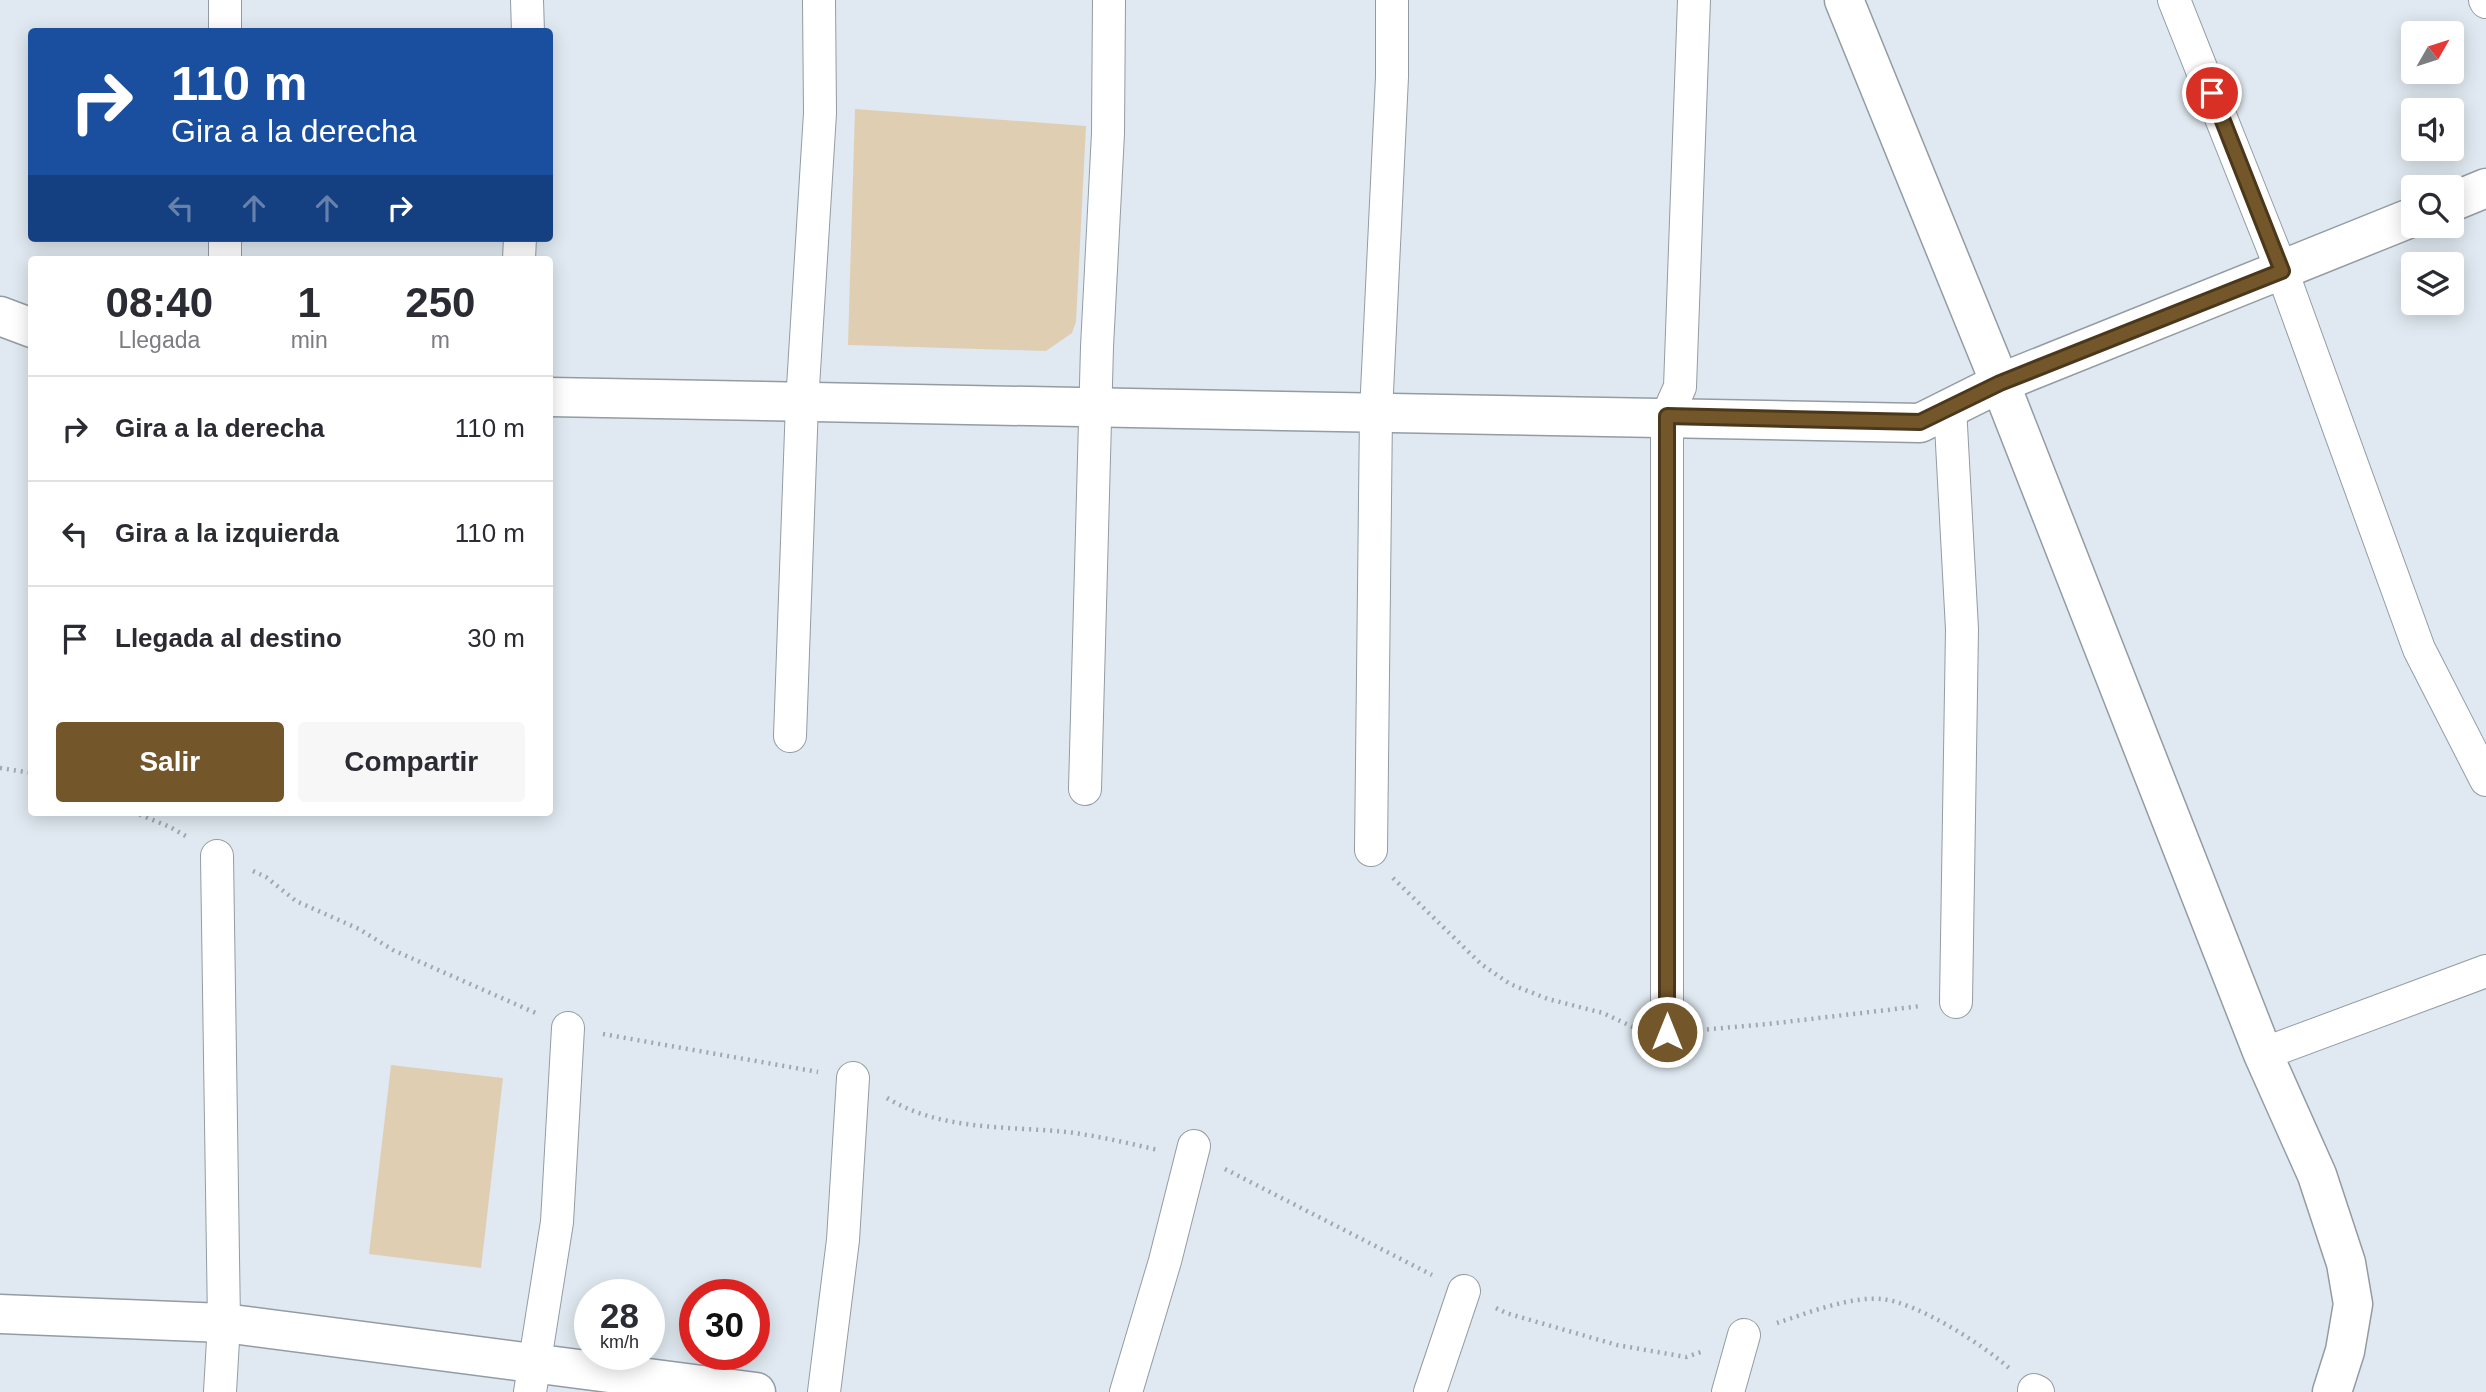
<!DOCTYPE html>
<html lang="es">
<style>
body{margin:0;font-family:Helvetica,sans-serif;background:#f7f7f7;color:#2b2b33;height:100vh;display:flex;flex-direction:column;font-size:26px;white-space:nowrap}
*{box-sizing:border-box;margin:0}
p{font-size:23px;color:#7c7c81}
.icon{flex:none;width:38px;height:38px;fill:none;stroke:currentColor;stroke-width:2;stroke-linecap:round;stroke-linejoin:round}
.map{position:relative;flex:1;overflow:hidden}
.sheet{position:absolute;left:28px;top:256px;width:525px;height:560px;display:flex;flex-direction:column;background:#fff;border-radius:7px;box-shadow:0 4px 18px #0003}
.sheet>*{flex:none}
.top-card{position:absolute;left:28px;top:28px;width:525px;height:214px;border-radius:7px;box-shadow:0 4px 18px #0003;background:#1a4fa0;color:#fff;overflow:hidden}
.needle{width:46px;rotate:51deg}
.controls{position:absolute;left:2401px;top:21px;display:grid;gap:14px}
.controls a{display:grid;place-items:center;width:63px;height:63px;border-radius:7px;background:#fff;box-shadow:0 4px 18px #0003;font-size:35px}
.speed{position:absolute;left:574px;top:1279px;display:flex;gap:14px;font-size:35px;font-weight:700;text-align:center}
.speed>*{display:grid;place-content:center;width:91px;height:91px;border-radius:50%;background:#fff;box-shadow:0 4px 18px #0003;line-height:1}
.speed small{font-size:18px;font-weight:400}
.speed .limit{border:10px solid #d22;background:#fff;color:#111}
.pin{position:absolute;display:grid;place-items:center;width:60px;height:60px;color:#fff;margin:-30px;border:4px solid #fff;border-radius:50%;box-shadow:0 2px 7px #0007}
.me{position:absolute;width:77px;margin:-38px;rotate:0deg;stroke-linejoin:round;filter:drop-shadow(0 0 5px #0008)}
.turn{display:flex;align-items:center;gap:24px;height:147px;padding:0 28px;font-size:32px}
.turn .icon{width:91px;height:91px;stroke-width:2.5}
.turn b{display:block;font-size:49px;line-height:60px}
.lanes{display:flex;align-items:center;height:66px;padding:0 28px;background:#0003;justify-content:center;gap:35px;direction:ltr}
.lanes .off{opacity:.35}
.eta{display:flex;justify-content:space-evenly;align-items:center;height:119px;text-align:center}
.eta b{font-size:42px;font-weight:700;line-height:49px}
.action{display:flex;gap:14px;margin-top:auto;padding:14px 28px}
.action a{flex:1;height:80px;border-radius:7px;background:#735629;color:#fff;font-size:28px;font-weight:700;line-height:80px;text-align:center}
.action a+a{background:#f7f7f7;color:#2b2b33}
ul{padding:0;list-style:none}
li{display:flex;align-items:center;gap:21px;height:105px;padding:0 28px;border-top:2px solid #e1e1e2}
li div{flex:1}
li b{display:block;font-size:26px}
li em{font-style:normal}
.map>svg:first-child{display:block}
.green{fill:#e0ceb3}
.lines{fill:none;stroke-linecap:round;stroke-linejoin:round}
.minor-casing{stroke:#939ca3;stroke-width:34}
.tertiary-casing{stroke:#939ca3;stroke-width:41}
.path{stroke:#a0a7ae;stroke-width:4.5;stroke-dasharray:2 5;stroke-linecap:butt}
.minor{stroke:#fff;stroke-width:32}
.tertiary{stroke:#fff;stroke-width:38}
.route-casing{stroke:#4b381b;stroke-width:18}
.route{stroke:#735629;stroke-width:12}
</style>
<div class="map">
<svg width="2486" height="1392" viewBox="0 0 2486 1392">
<rect width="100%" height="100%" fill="#e0e9f1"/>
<g class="green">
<polygon points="855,109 1086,126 1076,322 1072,333 1046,351 848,345"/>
<polygon points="391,1065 503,1078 481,1268 369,1254"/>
</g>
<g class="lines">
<defs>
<g id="minor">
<polyline points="527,0 528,32"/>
<polyline points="2174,0 2282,271 2419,649 2486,780"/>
<polyline points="2485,0 2486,2"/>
<polyline points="225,32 225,0"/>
<polyline points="225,238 225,259"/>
<polyline points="519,259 520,238"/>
<polyline points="1950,407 1962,629 1956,1002"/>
<polyline points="790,736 802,403 820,113 819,0"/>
<polyline points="1085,789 1097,347 1108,133 1109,0"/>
<polyline points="1371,850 1376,413 1392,77 1392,0"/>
<polyline points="217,856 224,1323 220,1392"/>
<polyline points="1667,1032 1667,416 1680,387 1694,0"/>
<polyline points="2263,1054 2486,971"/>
<polyline points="530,1392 557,1222 568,1028"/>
<polyline points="824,1392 843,1240 853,1078"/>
<polyline points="1126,1392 1165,1261 1194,1146"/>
<polyline points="1430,1392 1464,1291"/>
<polyline points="1728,1392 1744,1335"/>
<polyline points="2034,1392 2034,1390 2038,1392"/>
</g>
<g id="tertiary">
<polyline points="1844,0 2000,383 2263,1054 2317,1175 2346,1263 2353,1304 2345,1351 2332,1392"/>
<polyline points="2452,202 2486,188"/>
<polyline points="0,316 32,328"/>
<polyline points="550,397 1920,423 2000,383 2413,217"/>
<polyline points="0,1314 224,1323 756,1392"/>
</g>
</defs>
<use href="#minor" class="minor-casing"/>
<use href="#tertiary" class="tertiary-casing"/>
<g class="path">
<polyline points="0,768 32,773"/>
<polyline points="133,812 170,827 189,838"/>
<polyline points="253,871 266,877 296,901 359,929 393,950 538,1014"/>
<polyline points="1393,878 1481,964 1510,984 1548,999 1603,1013 1633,1027"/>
<polyline points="1700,1030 1768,1024 1921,1006"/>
<polyline points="603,1034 818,1072"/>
<path d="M 887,1098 C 941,1131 1007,1126 1067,1132 C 1098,1136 1128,1143 1158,1150"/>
<polyline points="1225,1169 1432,1275"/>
<polyline points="1496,1308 1506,1313 1617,1345 1686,1357 1704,1351"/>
<path d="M 1777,1323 C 1807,1313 1851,1296 1882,1299 C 1918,1303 1982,1344 2009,1368"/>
</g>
<use href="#minor" class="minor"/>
<use href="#tertiary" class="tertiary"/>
</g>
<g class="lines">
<defs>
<polyline id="route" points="1667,1032 1667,416 1920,422 2000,383 2282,271 2212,93"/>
</defs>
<use href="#route" class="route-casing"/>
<use href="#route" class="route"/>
</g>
</svg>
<div class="controls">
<a><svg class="needle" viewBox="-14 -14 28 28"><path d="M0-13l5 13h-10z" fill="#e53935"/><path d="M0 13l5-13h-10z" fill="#7c7c81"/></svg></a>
<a><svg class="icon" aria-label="sound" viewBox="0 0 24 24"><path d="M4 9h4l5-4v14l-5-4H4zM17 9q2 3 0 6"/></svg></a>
<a><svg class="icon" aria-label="search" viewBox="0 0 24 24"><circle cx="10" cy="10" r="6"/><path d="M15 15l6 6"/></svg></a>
<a><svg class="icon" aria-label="layers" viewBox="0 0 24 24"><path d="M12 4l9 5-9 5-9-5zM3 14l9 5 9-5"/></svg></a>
</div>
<div class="speed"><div>28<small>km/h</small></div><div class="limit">30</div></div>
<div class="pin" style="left:2212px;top:93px;background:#d93025"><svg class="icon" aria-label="arrive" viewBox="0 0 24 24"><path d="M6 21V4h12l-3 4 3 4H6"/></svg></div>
<svg class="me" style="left:1667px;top:1032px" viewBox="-20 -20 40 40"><circle r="17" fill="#735629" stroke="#fff" stroke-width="3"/><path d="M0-11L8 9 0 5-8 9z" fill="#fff"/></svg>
<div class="top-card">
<div class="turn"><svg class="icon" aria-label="right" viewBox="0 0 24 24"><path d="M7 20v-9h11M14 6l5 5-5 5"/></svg><div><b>110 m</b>Gira a la derecha</div></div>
<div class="lanes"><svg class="icon off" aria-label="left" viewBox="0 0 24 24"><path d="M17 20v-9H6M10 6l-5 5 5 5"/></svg><svg class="icon off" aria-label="ahead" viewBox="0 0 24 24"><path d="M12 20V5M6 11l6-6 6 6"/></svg><svg class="icon off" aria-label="ahead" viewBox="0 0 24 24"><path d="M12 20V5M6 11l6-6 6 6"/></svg><svg class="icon" aria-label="right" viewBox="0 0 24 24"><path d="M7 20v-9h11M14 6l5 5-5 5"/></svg></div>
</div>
<section class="sheet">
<div class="eta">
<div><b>08:40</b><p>Llegada</p></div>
<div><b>1</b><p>min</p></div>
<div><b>250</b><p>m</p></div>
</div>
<ul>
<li><svg class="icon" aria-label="right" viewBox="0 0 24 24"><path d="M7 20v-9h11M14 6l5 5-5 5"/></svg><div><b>Gira a la derecha</b></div><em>110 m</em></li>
<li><svg class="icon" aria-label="left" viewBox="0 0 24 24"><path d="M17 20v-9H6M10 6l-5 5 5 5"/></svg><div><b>Gira a la izquierda</b></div><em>110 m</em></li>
<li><svg class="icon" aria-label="arrive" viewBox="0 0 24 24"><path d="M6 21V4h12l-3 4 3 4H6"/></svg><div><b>Llegada al destino</b></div><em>30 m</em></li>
</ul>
<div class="action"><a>Salir</a><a>Compartir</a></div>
</section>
</div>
